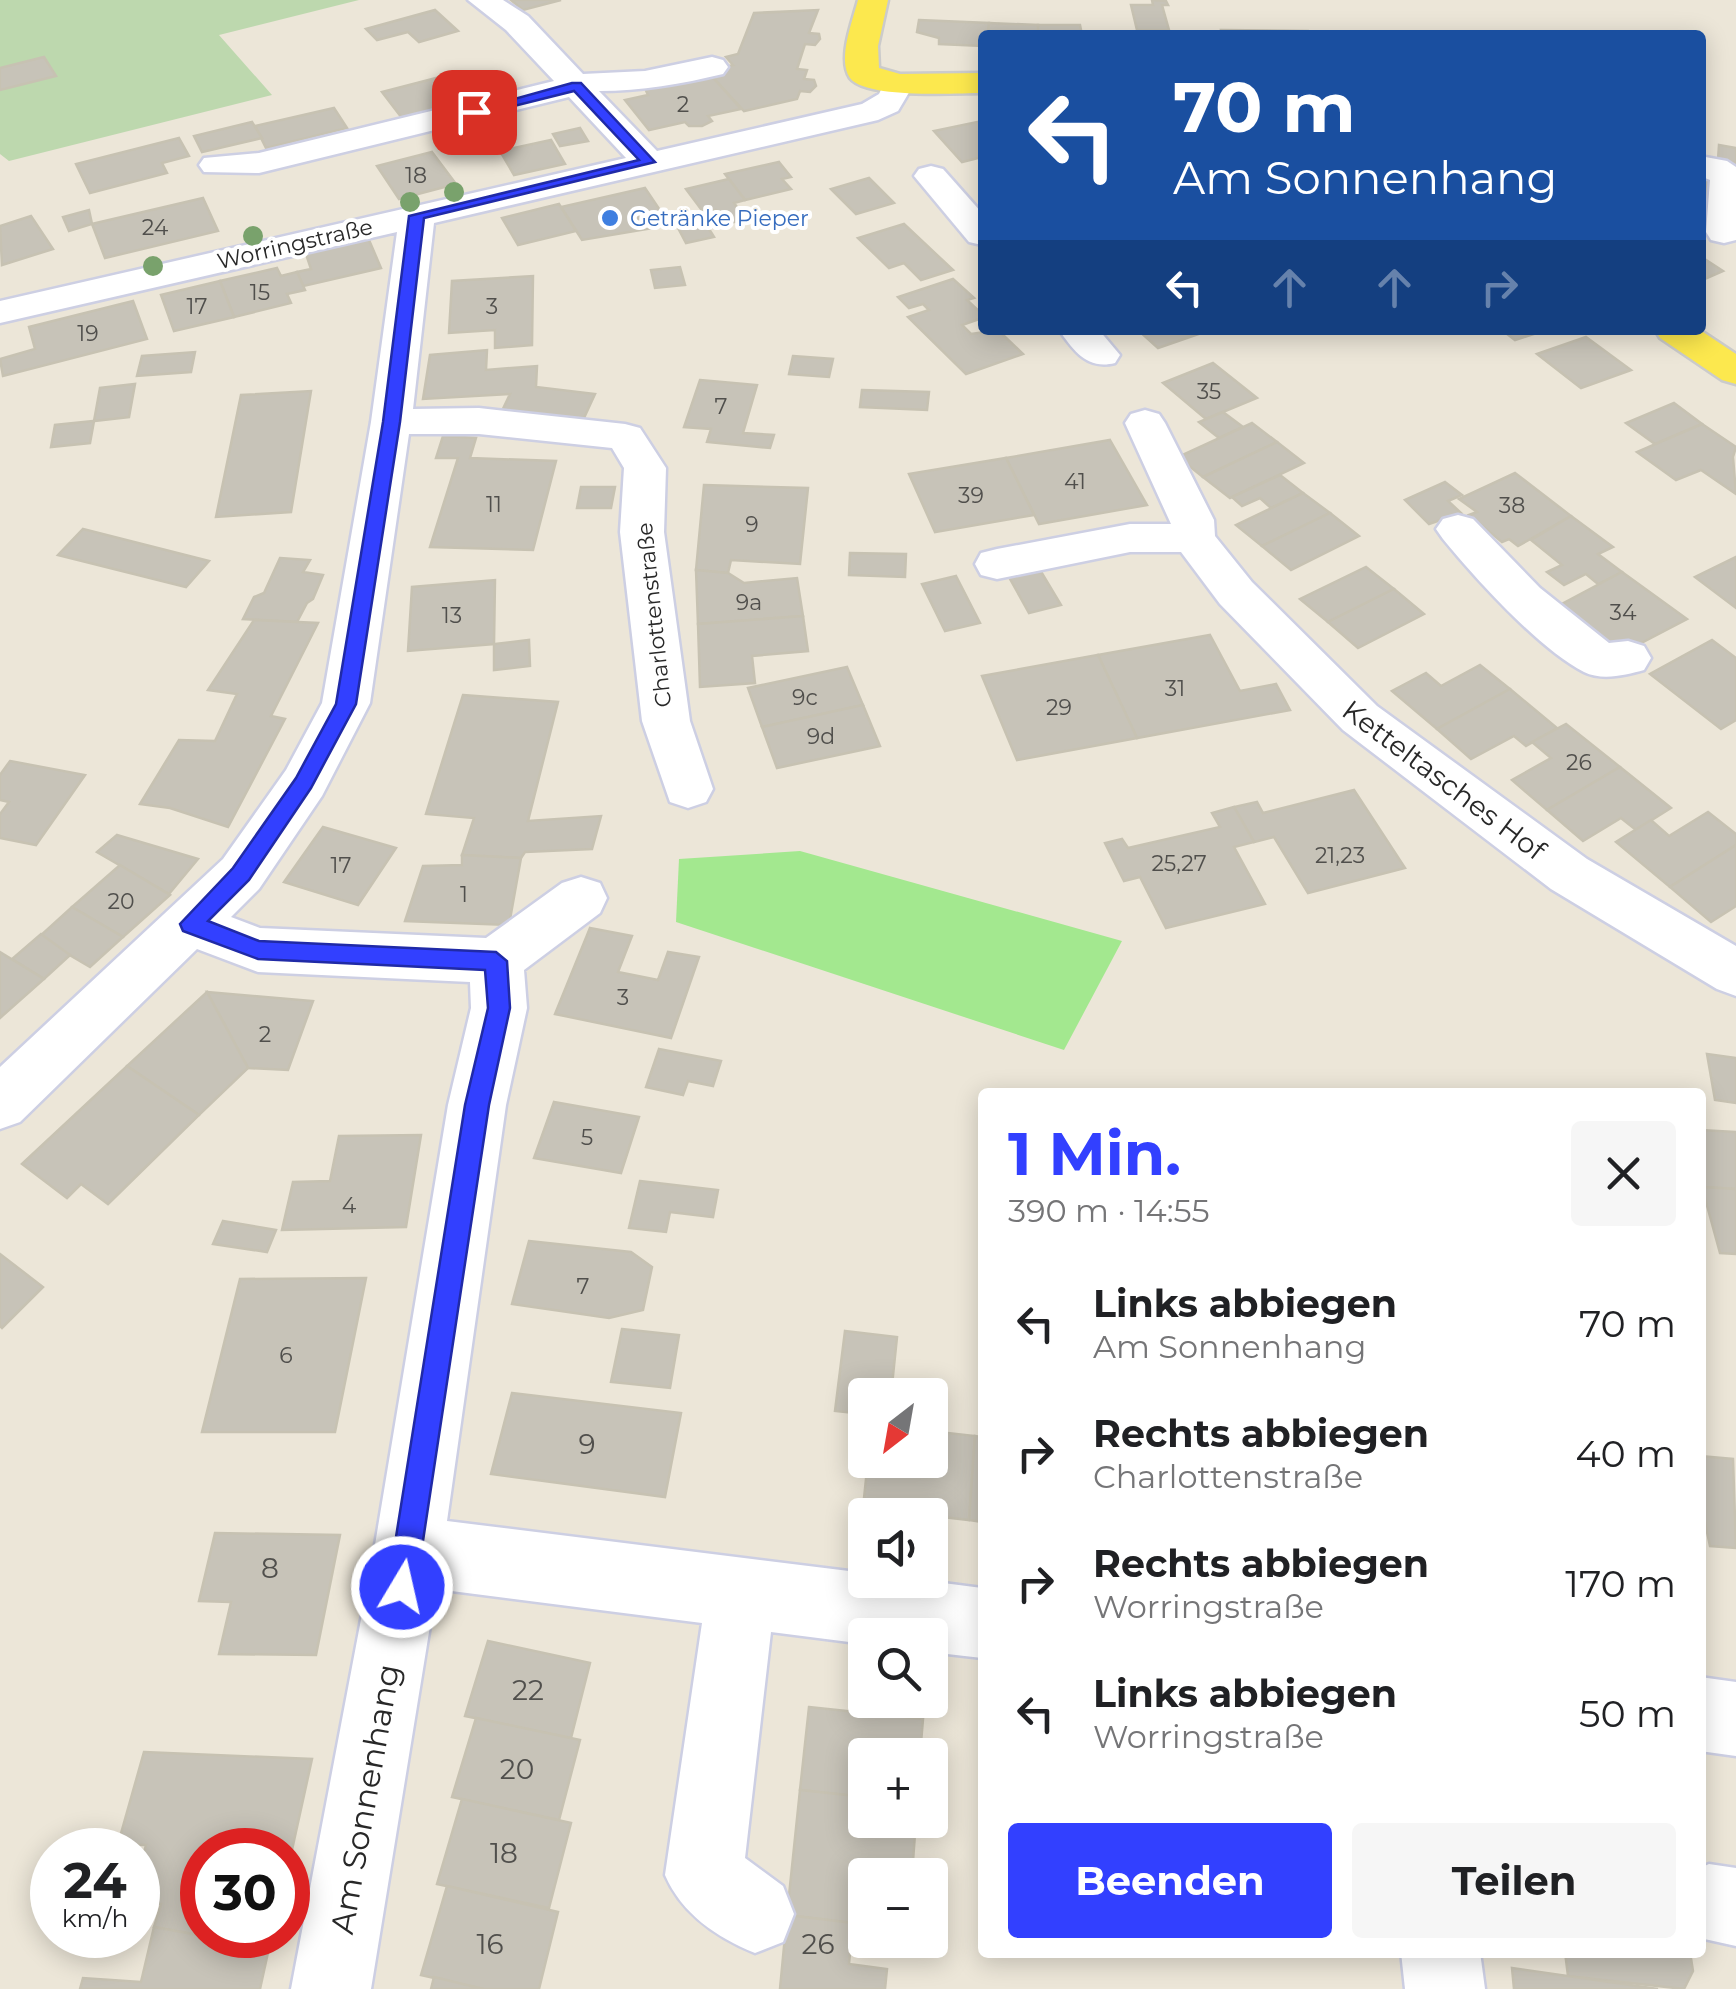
<!DOCTYPE html>
<html lang="de">
<meta charset="utf-8">
<style>
body{margin:0;font-family:Montserrat,sans-serif;background:#f6f6f6;color:#202124;height:100vh;display:flex;flex-direction:column;font-size:38px;white-space:nowrap}
*{box-sizing:border-box;margin:0}
p{font-size:32px;color:#757577}
.icon{flex:none;width:55px;height:55px;fill:none;stroke:currentColor;stroke-width:2;stroke-linecap:round;stroke-linejoin:round}
.map{position:relative;flex:1;overflow:hidden}
.panel{position:absolute;left:978px;top:1088px;width:728px;height:870px;display:flex;flex-direction:column;background:#fff;border-radius:10px;box-shadow:0 5px 25px #0003}
.panel>*{flex:none}
.hud{position:absolute;left:978px;top:30px;width:728px;height:305px;border-radius:10px;box-shadow:0 5px 25px #0003;background:#1a4fa0;color:#fff;overflow:hidden}
.needle{width:65px;rotate:211deg}
.controls{position:absolute;left:848px;top:1378px;display:grid;gap:20px}
.controls a{display:grid;place-items:center;width:100px;height:100px;border-radius:10px;background:#fff;box-shadow:0 5px 25px #0003;font-size:50px}
.speed{position:absolute;left:30px;top:1828px;display:flex;gap:20px;font-size:50px;font-weight:700;text-align:center}
.speed>*{display:grid;place-content:center;width:130px;height:130px;border-radius:50%;background:#fff;box-shadow:0 5px 25px #0003;line-height:1}
.speed small{font-size:25px;font-weight:400}
.speed .limit{border:15px solid #d22;background:#fff;color:#111}
.pin{position:absolute;display:grid;place-items:center;width:85px;height:85px;color:#fff;margin:-42px;border-radius:20px;box-shadow:0 5px 15px #0006}
.me{position:absolute;width:110px;margin:-55px;rotate:9deg;stroke-linejoin:round;filter:drop-shadow(0 0 8px #0008)}
.turn{display:flex;align-items:center;gap:35px;height:210px;padding:0 30px;font-size:45px}
.turn .icon{width:130px;height:130px;stroke-width:2.5}
.turn b{display:block;font-size:70px;line-height:85px}
.lanes{display:flex;align-items:center;height:95px;padding:0 30px;background:#0003;justify-content:center;gap:50px;direction:ltr}
.lanes .off{opacity:.35}
.round{display:grid;place-items:center;flex:none;width:105px;height:105px;border-radius:10px;background:#f6f6f6}
.headline{display:flex;align-items:center;justify-content:space-between;height:170px;padding:0 30px}
h1{font-size:60px;font-weight:700;line-height:75px;color:#3240ff}
.action{display:flex;gap:20px;margin-top:auto;padding:20px 30px}
.action a{flex:1;height:115px;border-radius:10px;background:#3240ff;color:#fff;font-size:40px;font-weight:700;line-height:115px;text-align:center}
.action a+a{background:#f6f6f6;color:#202124}
ul{padding:0;list-style:none}
li{display:flex;align-items:center;gap:30px;height:130px;padding:0 30px}
li div{flex:1}
li b{display:block;font-size:38px}
li em{font-style:normal}
.map>svg:first-child{display:block}
.green{fill:#a3e88f}
.cemetery{fill:#bdd8ae}
.building{fill:#c7c3b8;stroke:#c7c2b2;stroke-width:2.5}
.lines{fill:none;stroke-linecap:round;stroke-linejoin:round}
.minor-casing{stroke:#cdcfe3;stroke-width:5}
.major-casing{stroke:#cbcbcb;stroke-width:5}
.minor{fill:#fff;fill-rule:evenodd}
.major{fill:#fce84e;fill-rule:evenodd}
.tree{fill:#79a26c}
.route{fill:#3240ff;stroke:#202aa6;stroke-width:2.5}
.shop-dot{fill:#3f7fe0;stroke:#fff;stroke-width:4}
.labels{text-anchor:middle;dominant-baseline:central;stroke-width:8;stroke-linejoin:round;paint-order:stroke}
.number-label{font-size:22px;fill:#504f4c}
.far-shop-label{font-size:22px;fill:#366cbe;stroke:#fff;text-anchor:start}
.far-street-label{font-size:22px;fill:#282828;stroke:#fff}
.street-label{font-size:28px;fill:#282828;stroke:#fff}
.near-number-label{font-size:28px;fill:#504f4c}
.near-street-label{font-size:32px;fill:#282828;stroke:#fff}
</style>
<div class="map">
<svg width="1736" height="1989" viewBox="0 0 1736 1989">
<rect width="100%" height="100%" fill="#ece6d8"/>
<polygon class="green" points="800,851 1122,941 1064,1050 676,922 679,859"/>
<polygon class="cemetery" points="0,0 359,0 219,35 272,95 9,161 0,154"/>
<g class="building">
<polygon points="511,0 561,0 523,10"/>
<polygon points="1152,0 1166,1 1168,5 1162,5 1169,30 1137,30 1131,5 1153,5"/>
<polygon points="435,10 458,31 419,42 408,32 377,40 366,29"/>
<polygon points="818,10 809,33 819,34 820,39 815,45 805,44 797,69 807,70 804,79 814,80 816,86 810,92 800,91 797,99 744,111 708,72 733,65 726,57 738,54 754,13"/>
<polygon points="919,20 989,23 988,35 982,35 982,46 939,44 939,38 917,32"/>
<polygon points="989,23 1038,25 1038,35 988,35"/>
<polygon points="1038,25 1080,25 1082,35 1038,35"/>
<polygon points="1221,30 1308,31 1309,35 1222,35"/>
<polygon points="44,57 56,76 0,90 0,68"/>
<polygon points="708,72 741,109 708,116 712,121 702,126 689,126 685,122 649,130 625,100 648,95 644,86"/>
<polygon points="444,76 466,101 402,118 382,92"/>
<polygon points="334,108 347,128 266,148 255,126"/>
<polygon points="481,117 508,117 505,129 478,128"/>
<polygon points="982,121 982,157 962,162 934,131"/>
<polygon points="252,122 262,138 202,152 194,136"/>
<polygon points="580,128 588,141 560,146 553,134"/>
<polygon points="179,138 189,156 162,163 167,173 90,193 76,164"/>
<polygon points="551,140 565,164 514,175 500,151"/>
<polygon points="1719,145 1736,148 1736,163 1718,160"/>
<polygon points="432,152 456,184 399,199 377,166"/>
<polygon points="779,162 791,177 782,179 791,189 745,200 725,174"/>
<polygon points="1700,176 1718,179 1714,209 1700,206"/>
<polygon points="869,178 894,203 856,214 831,189"/>
<polygon points="729,179 745,200 734,203 746,219 726,224 716,210 704,213 686,189"/>
<polygon points="645,188 670,225 582,240 561,207"/>
<polygon points="203,198 218,231 105,258 92,224"/>
<polygon points="559,204 576,231 518,245 502,218"/>
<polygon points="89,210 92,224 69,231 63,217"/>
<polygon points="31,216 53,249 2,265 0,226"/>
<polygon points="704,221 714,237 686,243 677,226"/>
<polygon points="904,224 953,270 921,280 904,263 889,268 858,238"/>
<polygon points="369,240 381,268 303,286 297,272 311,269 306,254"/>
<polygon points="1700,256 1723,271 1700,281"/>
<polygon points="680,267 685,285 655,288 651,270"/>
<polygon points="277,268 281,276 297,272 305,290 287,294 291,303 234,317 220,281"/>
<polygon points="533,276 532,345 495,348 495,330 449,333 452,281"/>
<polygon points="953,279 974,298 967,300 982,314 982,318 962,325 971,334 998,330 1023,354 966,374 908,317 929,310 923,304 909,308 898,297"/>
<polygon points="220,281 234,317 174,331 161,295"/>
<polygon points="133,301 147,339 3,376 0,359 35,349 29,327"/>
<polygon points="1138,330 1210,330 1158,348"/>
<polygon points="1502,330 1546,330 1515,340"/>
<polygon points="1586,337 1631,370 1581,388 1537,354"/>
<polygon points="487,350 486,370 537,366 536,387 595,394 584,418 502,411 510,394 423,399 430,355"/>
<polygon points="195,352 191,372 137,376 142,356"/>
<polygon points="793,356 833,359 829,377 789,374"/>
<polygon points="1213,363 1257,398 1206,419 1163,383"/>
<polygon points="700,380 757,385 743,433 774,435 770,448 707,442 711,429 684,427"/>
<polygon points="135,384 129,417 94,421 100,388"/>
<polygon points="862,390 929,392 927,410 860,407"/>
<polygon points="311,391 291,512 216,517 241,395"/>
<polygon points="1674,403 1702,424 1655,444 1626,423"/>
<polygon points="1223,412 1243,427 1219,438 1199,422"/>
<polygon points="94,421 90,443 51,447 55,425"/>
<polygon points="1252,423 1277,442 1203,477 1178,457"/>
<polygon points="1702,424 1736,447 1733,457 1736,494 1701,470 1676,480 1637,452"/>
<polygon points="443,436 476,438 470,458 556,461 533,550 430,547 458,458 436,458"/>
<polygon points="1110,440 1147,505 1039,524 1006,458"/>
<polygon points="1277,442 1304,463 1230,498 1203,477"/>
<polygon points="1006,458 1034,515 935,532 909,474"/>
<polygon points="1515,473 1571,516 1518,546 1509,539 1502,542 1469,515 1477,512 1459,499"/>
<polygon points="1280,475 1303,493 1271,508 1260,498 1242,506 1232,497"/>
<polygon points="1445,482 1462,495 1448,501 1461,513 1429,524 1405,500"/>
<polygon points="704,485 808,488 800,564 731,560 728,573 696,570"/>
<polygon points="581,487 615,487 611,508 577,508"/>
<polygon points="1303,493 1330,513 1262,546 1236,525"/>
<polygon points="1330,513 1359,536 1291,570 1262,546"/>
<polygon points="1571,516 1613,547 1598,554 1622,572 1598,584 1586,574 1564,585 1547,572 1562,565 1531,540"/>
<polygon points="83,529 209,561 186,587 58,555"/>
<polygon points="850,553 906,554 905,577 849,575"/>
<polygon points="1736,557 1736,608 1695,577"/>
<polygon points="280,558 310,560 303,572 323,575 313,599 307,603 297,622 243,619 254,597 264,593"/>
<polygon points="1366,567 1394,589 1328,622 1300,599"/>
<polygon points="696,570 728,573 744,583 797,578 803,616 698,624"/>
<polygon points="1040,570 1061,605 1029,613 1009,577"/>
<polygon points="1622,572 1687,619 1622,653 1560,605"/>
<polygon points="956,576 980,623 945,631 922,584"/>
<polygon points="495,580 494,644 408,651 412,587"/>
<polygon points="1394,589 1424,614 1358,648 1328,622"/>
<polygon points="803,616 808,651 752,656 755,683 700,687 698,624"/>
<polygon points="254,620 318,623 271,716 285,719 228,827 170,808 140,804 179,740 215,741 237,694 208,690"/>
<polygon points="1210,635 1240,691 1276,684 1290,710 1137,738 1098,655"/>
<polygon points="529,640 530,666 494,670 494,644"/>
<polygon points="1712,640 1736,658 1736,720 1721,729 1650,674"/>
<polygon points="1098,655 1137,738 1017,760 982,676"/>
<polygon points="1480,665 1510,689 1437,729 1392,691 1426,673 1441,686"/>
<polygon points="847,667 863,705 762,727 748,688"/>
<polygon points="1510,689 1557,728 1526,746 1514,736 1471,759 1437,729"/>
<polygon points="463,695 558,702 528,821 601,816 592,849 525,852 521,858 462,855 474,818 426,814"/>
<polygon points="863,705 880,746 777,768 762,727"/>
<polygon points="1566,724 1620,767 1547,810 1512,780 1551,758 1532,742"/>
<polygon points="10,761 85,775 36,845 0,838 0,814 9,802 0,800 0,775"/>
<polygon points="1620,767 1671,808 1636,830 1621,818 1583,841 1547,810"/>
<polygon points="1354,790 1405,868 1308,893 1274,837 1254,842 1234,807 1257,802 1263,813"/>
<polygon points="1234,807 1254,842 1234,847 1265,904 1166,928 1140,877 1124,881 1105,843 1122,839 1128,848 1220,827 1212,813"/>
<polygon points="1708,812 1736,834 1736,845 1670,887 1616,842 1651,820 1669,836"/>
<polygon points="323,827 396,848 358,905 284,882"/>
<polygon points="117,835 198,859 169,894 97,852"/>
<polygon points="1736,845 1736,906 1711,922 1670,887"/>
<polygon points="462,855 521,858 509,925 405,921 423,866 462,865"/>
<polygon points="120,865 170,895 123,937 72,907"/>
<polygon points="72,907 123,937 90,967 39,937"/>
<polygon points="590,928 632,936 618,972 658,980 668,952 699,957 671,1038 555,1014"/>
<polygon points="41,934 70,955 44,979 12,959"/>
<polygon points="0,952 44,979 0,1018"/>
<polygon points="207,992 313,1001 288,1070 248,1068"/>
<polygon points="207,992 248,1068 199,1115 127,1066"/>
<polygon points="659,1049 721,1061 713,1086 688,1081 683,1095 646,1087"/>
<polygon points="1707,1054 1736,1058 1736,1103 1715,1100"/>
<polygon points="127,1066 199,1115 108,1204 81,1184 67,1198 22,1164"/>
<polygon points="554,1102 639,1117 621,1173 534,1158"/>
<polygon points="1700,1130 1736,1132 1736,1189 1702,1187"/>
<polygon points="421,1135 406,1227 282,1230 293,1182 330,1181 339,1136"/>
<polygon points="640,1181 718,1190 713,1217 670,1212 666,1232 629,1228"/>
<polygon points="1702,1187 1736,1189 1736,1254 1720,1253"/>
<polygon points="223,1221 276,1230 267,1252 213,1244"/>
<polygon points="529,1241 631,1252 652,1267 643,1310 609,1318 512,1304"/>
<polygon points="0,1254 43,1287 2,1328 0,1326"/>
<polygon points="366,1278 335,1432 202,1432 240,1279"/>
<polygon points="622,1329 679,1335 670,1388 611,1382"/>
<polygon points="845,1331 897,1337 891,1395 865,1395 865,1414 835,1411"/>
<polygon points="512,1393 681,1413 665,1497 491,1474"/>
<polygon points="930,1431 975,1436 969,1520 863,1508 868,1460 930,1460"/>
<polygon points="975,1436 982,1437 982,1522 969,1520"/>
<polygon points="1700,1456 1733,1459 1736,1548 1710,1546 1700,1499"/>
<polygon points="215,1533 340,1535 316,1655 219,1654 231,1602 199,1601"/>
<polygon points="488,1641 590,1663 571,1738 465,1716"/>
<polygon points="809,1707 923,1719 920,1755 865,1755 865,1797 800,1790"/>
<polygon points="476,1718 580,1740 559,1820 452,1797"/>
<polygon points="144,1752 312,1759 288,1868 288,1850 202,1850 202,1935 272,1935 269,1948 154,1927 161,1904 138,1903 138,1875 146,1845 118,1844"/>
<polygon points="800,1790 865,1797 865,1820 916,1820 912,1875 865,1875 865,1887 856,1886 853,1923 787,1915"/>
<polygon points="462,1799 571,1823 549,1908 437,1884"/>
<polygon points="447,1886 558,1912 539,1989 483,1989 421,1975"/>
<polygon points="787,1915 853,1923 849,1964 887,1969 885,1989 780,1989"/>
<polygon points="154,1927 269,1948 260,1989 80,1989 83,1978 141,1982"/>
<polygon points="1565,1952 1690,1952 1693,1971 1684,1989 1568,1976"/>
<polygon points="1512,1968 1658,1989 1514,1989"/>
<polygon points="434,1977 483,1989 431,1989"/>
</g>
<g class="lines">
<defs>
<g id="minor">
<path d="M 468,0 L 503,0 L 528,16 L 583,74 L 645,71 L 712,57 L 723,60 L 728,67 L 723,74 C 681,84 642,91 599,91 L 657,151 L 862,104 L 879,94 L 887,77 L 909,77 L 914,84 L 898,111 L 878,120 L 434,223 L 413,409 L 479,408 L 625,424 L 640,428 L 666,468 L 664,532 L 690,721 L 713,789 L 706,802 L 688,808 L 670,802 L 642,721 L 620,532 L 624,468 L 612,448 L 479,434 L 409,434 L 370,703 L 322,796 L 259,889 L 231,917 L 260,928 L 486,938 L 562,883 L 581,877 L 600,883 L 607,898 L 600,913 L 524,970 L 527,1008 L 506,1105 L 447,1521 L 865,1573 L 865,1580 L 920,1580 L 982,1588 L 982,1658 L 930,1652 L 930,1635 L 865,1635 L 865,1644 L 771,1632 L 745,1858 L 783,1886 L 794,1914 L 783,1942 L 755,1953 C 716,1937 682,1914 665,1875 L 702,1623 L 436,1589 L 371,1989 L 291,1989 L 374,1551 L 448,1105 L 471,1008 L 470,982 L 258,972 L 197,949 L 20,1122 L 0,1129 L 0,1067 L 223,859 L 286,770 L 322,703 L 371,422 L 397,232 L 0,323 L 0,301 L 626,158 L 569,97 L 259,173 L 204,172 L 199,165 L 204,158 L 259,153 L 554,81 L 506,30 Z"/>
<polygon points="1700,156 1727,161 1736,167 1736,240 1724,243 1711,240 1706,232 1710,180 1700,176"/>
<polygon points="931,166 943,169 982,213 982,245 969,242 914,176 919,169"/>
<path d="M 1059,330 L 1099,330 L 1120,355 L 1115,363 C 1087,370 1074,351 1059,330 Z"/>
<polygon points="1145,410 1159,414 1165,423 1214,520 1215,536 1252,582 1377,706 1587,859 1736,946 1736,996 1717,989 1551,889 1343,730 1220,604 1181,552 1130,552 997,579 981,575 975,564 981,553 997,549 1130,524 1171,524 1125,423 1131,414"/>
<path d="M 1458,515 L 1473,519 L 1540,588 L 1609,643 L 1628,641 L 1644,646 L 1651,658 L 1644,670 C 1626,675 1602,681 1584,672 C 1540,650 1474,577 1443,539 L 1436,529 L 1443,519 Z"/>
<polygon points="1700,1677 1736,1682 1736,1756 1700,1751"/>
<polygon points="1709,1864 1736,1868 1736,1946 1700,1938 1700,1868"/>
<polygon points="1401,1952 1480,1952 1485,1989 1405,1989"/>
</g>
<g id="major">
<path d="M 858,0 L 888,0 L 878,46 L 879,68 L 900,74 L 982,73 L 982,93 C 956,93 866,99 850,78 C 837,59 853,20 858,0 Z"/>
<polygon points="1655,330 1700,330 1736,354 1736,384 1722,380 1660,338"/>
</g>
</defs>
<use href="#minor" class="minor-casing"/>
<use href="#major" class="major-casing"/>
<use href="#minor" class="minor"/>
<use href="#major" class="major"/>
</g>
<g class="tree">
<circle cx="454" cy="192" r="10"/>
<circle cx="410" cy="202" r="10"/>
<circle cx="253" cy="236" r="10"/>
<circle cx="153" cy="266" r="10"/>
</g>
<polygon class="route" points="572,83 581,83 655,162 424,218 400,422 356,704 311,788 249,880 208,921 259,941 496,952 507,961 510,1008 489,1105 416,1587 412,1597 402,1602 392,1597 388,1587 465,1105 488,1008 485,970 258,959 183,931 180,924 233,868 296,778 336,704 383,422 409,216 639,160 574,91 474,116 467,112"/>
<circle class="shop-dot" cx="610" cy="218" r="10"/>
<g class="labels">
<g class="number-label">
<text x="683" y="104">2</text>
<text x="416" y="175">18</text>
<text x="155" y="227">24</text>
<text x="260" y="292">15</text>
<text x="197" y="306">17</text>
<text x="492" y="306">3</text>
<text x="88" y="333">19</text>
<text x="1209" y="391">35</text>
<text x="721" y="406">7</text>
<text x="1075" y="481">41</text>
<text x="971" y="495">39</text>
<text x="494" y="504">11</text>
<text x="1512" y="505">38</text>
<text x="752" y="524">9</text>
<text x="749" y="602">9a</text>
<text x="1623" y="612">34</text>
<text x="452" y="615">13</text>
<text x="1175" y="688">31</text>
<text x="805" y="697">9c</text>
<text x="1059" y="707">29</text>
<text x="821" y="736">9d</text>
<text x="1579" y="762">26</text>
<text x="1340" y="855">21,23</text>
<text x="1179" y="863">25,27</text>
<text x="341" y="865">17</text>
<text x="464" y="894">1</text>
<text x="121" y="901">20</text>
<text x="623" y="997">3</text>
<text x="265" y="1034">2</text>
<text x="587" y="1137">5</text>
<text x="349" y="1205">4</text>
<text x="583" y="1286">7</text>
<text x="286" y="1355">6</text>
</g>
<g class="far-shop-label">
<text x="630" y="218">Getränke Pieper</text>
</g>
<g class="far-street-label">
<text transform="translate(295 244) rotate(-13)">Worringstraße</text>
<text transform="translate(654 615) rotate(-96)">Charlottenstraße</text>
</g>
<g class="street-label">
<text transform="translate(1444 780) rotate(37)">Ketteltasches Hof</text>
</g>
<g class="near-number-label">
<text x="587" y="1444">9</text>
<text x="270" y="1568">8</text>
<text x="528" y="1690">22</text>
<text x="517" y="1769">20</text>
<text x="504" y="1853">18</text>
<text x="490" y="1944">16</text>
<text x="818" y="1944">26</text>
</g>
<g class="near-street-label">
<text transform="translate(365 1799) rotate(-80)">Am Sonnenhang</text>
</g>
</g>
</svg>
<div class="controls">
<a><svg class="needle" viewBox="-14 -14 28 28"><path d="M0-13l5 13h-10z" fill="#e53935"/><path d="M0 13l5-13h-10z" fill="#757577"/></svg></a>
<a><svg class="icon" aria-label="sound" viewBox="0 0 24 24"><path d="M4 9h4l5-4v14l-5-4H4zM17 9q2 3 0 6"/></svg></a>
<a><svg class="icon" aria-label="search" viewBox="0 0 24 24"><circle cx="10" cy="10" r="6"/><path d="M15 15l6 6"/></svg></a>
<a>+</a>
<a>−</a>
</div>
<div class="speed"><div>24<small>km/h</small></div><div class="limit">30</div></div>
<div class="pin" style="left:474px;top:112px;background:#d93025"><svg class="icon" aria-label="arrive" viewBox="0 0 24 24"><path d="M6 21V4h12l-3 4 3 4H6"/></svg></div>
<svg class="me" style="left:402px;top:1587px" viewBox="-20 -20 40 40"><circle r="17" fill="#3240ff" stroke="#fff" stroke-width="3"/><path d="M0-11L8 9 0 5-8 9z" fill="#fff"/></svg>
<div class="hud">
<div class="turn"><svg class="icon" aria-label="left" viewBox="0 0 24 24"><path d="M17 20v-9H6M10 6l-5 5 5 5"/></svg><div><b>70 m</b>Am Sonnenhang</div></div>
<div class="lanes"><svg class="icon" aria-label="left" viewBox="0 0 24 24"><path d="M17 20v-9H6M10 6l-5 5 5 5"/></svg><svg class="icon off" aria-label="ahead" viewBox="0 0 24 24"><path d="M12 20V5M6 11l6-6 6 6"/></svg><svg class="icon off" aria-label="ahead" viewBox="0 0 24 24"><path d="M12 20V5M6 11l6-6 6 6"/></svg><svg class="icon off" aria-label="right" viewBox="0 0 24 24"><path d="M7 20v-9h11M14 6l5 5-5 5"/></svg></div>
</div>
<section class="panel">
<div class="headline"><div><h1>1 Min.</h1><p>390 m · 14:55</p></div><a class="round"><svg class="icon" aria-label="close" viewBox="0 0 24 24"><path d="M6 6l12 12M18 6L6 18"/></svg></a></div>
<ul>
<li><svg class="icon" aria-label="left" viewBox="0 0 24 24"><path d="M17 20v-9H6M10 6l-5 5 5 5"/></svg><div><b>Links abbiegen</b><p>Am Sonnenhang</p></div><em>70 m</em></li>
<li><svg class="icon" aria-label="right" viewBox="0 0 24 24"><path d="M7 20v-9h11M14 6l5 5-5 5"/></svg><div><b>Rechts abbiegen</b><p>Charlottenstraße</p></div><em>40 m</em></li>
<li><svg class="icon" aria-label="right" viewBox="0 0 24 24"><path d="M7 20v-9h11M14 6l5 5-5 5"/></svg><div><b>Rechts abbiegen</b><p>Worringstraße</p></div><em>170 m</em></li>
<li><svg class="icon" aria-label="left" viewBox="0 0 24 24"><path d="M17 20v-9H6M10 6l-5 5 5 5"/></svg><div><b>Links abbiegen</b><p>Worringstraße</p></div><em>50 m</em></li>
</ul>
<div class="action"><a>Beenden</a><a>Teilen</a></div>
</section>
</div>
